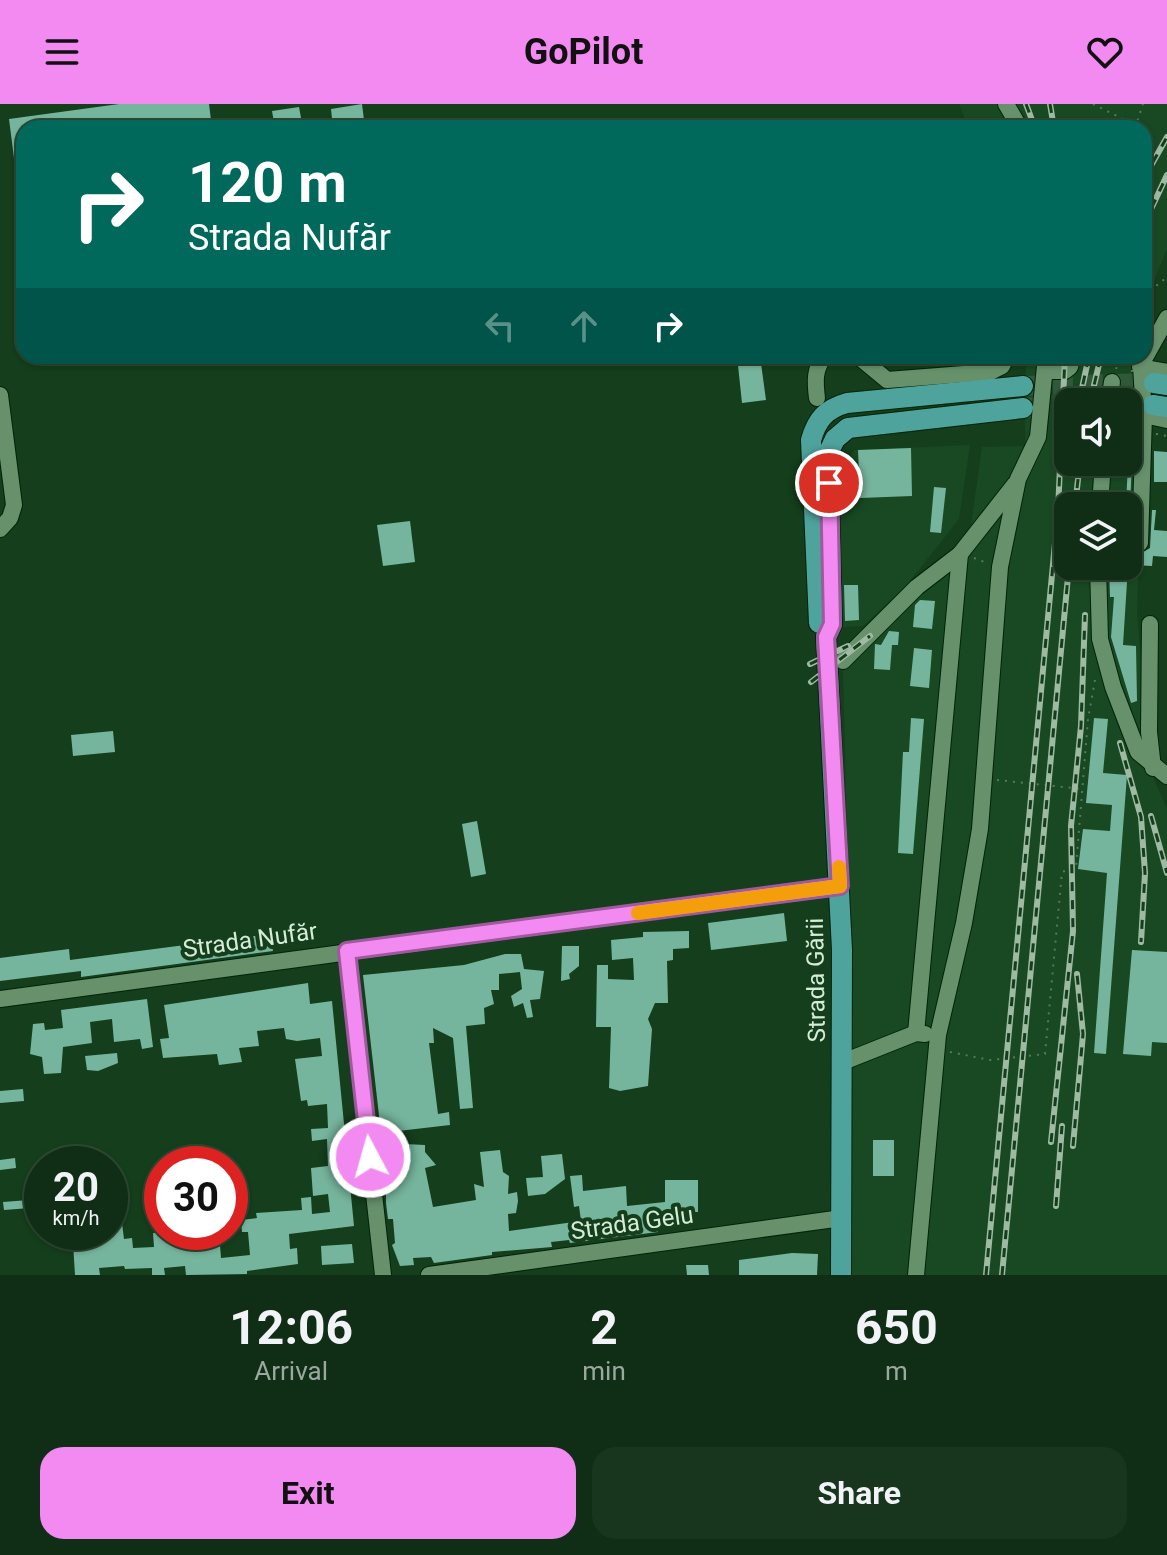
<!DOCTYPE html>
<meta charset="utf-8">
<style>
body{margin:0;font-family:Roboto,sans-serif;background:#18361e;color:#f1f3f6;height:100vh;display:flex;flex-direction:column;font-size:30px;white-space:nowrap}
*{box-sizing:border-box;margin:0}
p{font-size:26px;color:#9ba8a0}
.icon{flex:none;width:44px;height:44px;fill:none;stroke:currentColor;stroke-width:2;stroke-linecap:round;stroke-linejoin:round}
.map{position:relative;height:1171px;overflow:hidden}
.panel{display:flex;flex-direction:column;background:#0f2e15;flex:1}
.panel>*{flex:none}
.top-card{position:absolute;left:16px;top:16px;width:1136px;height:244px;border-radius:24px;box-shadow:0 2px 6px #0004,0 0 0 2px #2f4a34;background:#00695c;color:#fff;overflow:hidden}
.buttons{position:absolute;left:1054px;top:284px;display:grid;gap:16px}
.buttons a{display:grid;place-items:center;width:88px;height:88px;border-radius:16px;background:#0f2e15;box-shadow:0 2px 6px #0004,0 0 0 2px #2f4a34;font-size:40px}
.speed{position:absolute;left:24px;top:1042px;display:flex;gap:16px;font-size:40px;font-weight:700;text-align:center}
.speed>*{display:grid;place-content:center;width:104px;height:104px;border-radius:50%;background:#0f2e15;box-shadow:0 2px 6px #0004,0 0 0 2px #2f4a34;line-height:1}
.speed small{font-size:20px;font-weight:400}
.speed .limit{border:12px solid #d22;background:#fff;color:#111}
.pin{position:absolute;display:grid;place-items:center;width:68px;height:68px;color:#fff;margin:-34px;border:4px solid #fff;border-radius:50%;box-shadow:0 2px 8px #0007}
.me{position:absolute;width:88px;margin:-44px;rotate:354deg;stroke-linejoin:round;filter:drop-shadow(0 0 6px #0008)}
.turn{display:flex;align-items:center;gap:28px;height:168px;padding:0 40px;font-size:36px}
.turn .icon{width:104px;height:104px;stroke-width:2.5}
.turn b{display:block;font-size:56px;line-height:68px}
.lanes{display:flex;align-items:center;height:76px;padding:0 40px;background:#0003;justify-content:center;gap:40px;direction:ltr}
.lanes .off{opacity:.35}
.eta{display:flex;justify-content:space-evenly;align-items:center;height:136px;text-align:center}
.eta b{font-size:48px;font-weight:700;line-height:56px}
.button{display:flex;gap:16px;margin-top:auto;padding:16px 40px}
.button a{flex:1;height:92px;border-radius:24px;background:#f38af1;color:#111;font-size:32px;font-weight:700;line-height:92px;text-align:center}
.button a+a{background:#18361e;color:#f1f3f6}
header{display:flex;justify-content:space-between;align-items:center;height:104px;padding:0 40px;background:#f38af1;color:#111;font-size:36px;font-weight:700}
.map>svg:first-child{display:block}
.built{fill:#184923;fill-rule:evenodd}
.building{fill:#76b59d}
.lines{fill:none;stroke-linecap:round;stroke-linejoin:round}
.major-tunnel{stroke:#315838;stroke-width:20;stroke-dasharray:20 10;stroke-linecap:butt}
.minor-casing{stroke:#03230a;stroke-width:18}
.major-casing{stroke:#03230a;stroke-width:22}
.path{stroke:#567a5c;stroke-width:2;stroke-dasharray:2 6;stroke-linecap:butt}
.minor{stroke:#66916b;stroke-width:16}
.major{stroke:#4fa39d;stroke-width:20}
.rail-casing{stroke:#9ebaa2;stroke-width:6}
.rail{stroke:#143e1c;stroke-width:3;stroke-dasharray:9;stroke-linecap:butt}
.path-bridge{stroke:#567a5c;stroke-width:2;stroke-dasharray:2 6;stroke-linecap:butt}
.route-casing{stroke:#9e5a9d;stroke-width:20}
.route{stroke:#f38af1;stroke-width:14}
.slow{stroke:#f59e0b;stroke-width:14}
.labels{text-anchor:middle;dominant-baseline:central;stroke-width:8;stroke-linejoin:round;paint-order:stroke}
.street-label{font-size:24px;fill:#d5ecd7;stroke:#143e1c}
</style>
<header><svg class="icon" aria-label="menu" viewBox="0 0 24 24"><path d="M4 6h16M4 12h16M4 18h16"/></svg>GoPilot<svg class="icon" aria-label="heart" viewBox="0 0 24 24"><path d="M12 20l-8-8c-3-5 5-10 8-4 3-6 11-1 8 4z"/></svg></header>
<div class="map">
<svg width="1167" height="1171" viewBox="0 0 1167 1171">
<rect width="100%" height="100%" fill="#143e1c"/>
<g class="built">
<polygon points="959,0 1167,0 1167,145 1144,202 1144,24 988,24 966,18"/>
<path d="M 1015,252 L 1134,252 L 1129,289 L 1138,297 L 1141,392 L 1137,508 L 1150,666 L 1167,705 L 1167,1171 L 851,1171 L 852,931 L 843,567 L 920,486 L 971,421 L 982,343 L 1025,342 L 1026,262 L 1014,261 ZM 1068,298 L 1128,298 L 1128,358 L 1068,358 ZM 1068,402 L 1128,402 L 1128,462 L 1068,462 Z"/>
<polygon points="970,341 959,415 906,482 863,522 843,523 837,378 854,346"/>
</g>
<g class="building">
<polygon points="119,0 209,0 212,24 24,24 24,84 18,85 9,15"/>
<polygon points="362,0 365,24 333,24 331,5"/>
<polygon points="299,3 303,24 275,24 272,7"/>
<polygon points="737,252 760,252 766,296 742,299"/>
<polygon points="929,252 951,252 951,260 929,262"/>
<polygon points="911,344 912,392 860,394 858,346"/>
<polygon points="1154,347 1167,348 1167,378 1154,378"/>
<polygon points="1128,358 1132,358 1130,402 1126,402"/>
<polygon points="934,383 946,384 941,429 930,428"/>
<polygon points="1152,406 1156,406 1154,426 1167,427 1167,453 1153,452 1152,462 1132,461 1133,447 1140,450 1150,444"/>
<polygon points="410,417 415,458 383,462 377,421"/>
<polygon points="1109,462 1128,462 1123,541 1136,542 1137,597 1131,599 1111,533 1114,493 1110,493"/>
<polygon points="844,481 858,481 859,516 845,517"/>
<polygon points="920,496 935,497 932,525 913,523 915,501"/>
<polygon points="889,527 899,528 898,541 892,541 890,566 874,565 875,540 881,541"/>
<polygon points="914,544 932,546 929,584 910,582"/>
<polygon points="911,614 924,615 913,750 898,749 903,648 909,648"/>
<polygon points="1094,614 1108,615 1103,669 1127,671 1106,950 1094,949 1107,769 1078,765 1083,725 1110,727 1112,701 1086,699"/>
<polygon points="113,627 115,648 73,652 71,631"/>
<polygon points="477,717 486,770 471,773 462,720"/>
<polygon points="784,809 787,837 711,846 708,819"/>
<polygon points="689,827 689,844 673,845 673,856 667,857 668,899 655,899 648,915 652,925 648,982 620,987 609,984 611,923 596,923 597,861 608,861 608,875 634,876 633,854 612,856 611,836 643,833 643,828"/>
<polygon points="270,830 273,847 81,873 81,867 0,877 0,854 69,845 70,856"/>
<polygon points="562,842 579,842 579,862 569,870 570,875 561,877"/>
<polygon points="1132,846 1167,848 1167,939 1152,938 1151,952 1123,950"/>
<polygon points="505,850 521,850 524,865 544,867 540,895 530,896 533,913 527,914 523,899 514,903 511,892 522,885 520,868 499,870 499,886 491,886 494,900 484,904 485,920 466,922 473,1004 460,1005 453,934 433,924 434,939 429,939 438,1010 449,1008 450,1021 381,1029 363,871 464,861"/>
<polygon points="308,879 310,900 332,897 354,1122 289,1130 290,1145 297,1144 298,1160 247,1167 247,1170 186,1171 185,1162 164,1164 165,1171 152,1171 152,1164 125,1165 124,1162 99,1164 100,1171 75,1171 73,1139 79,1140 88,1131 110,1128 110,1096 119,1095 124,1135 132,1134 133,1144 154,1143 153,1129 219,1128 221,1154 250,1151 248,1128 242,1128 241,1116 257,1114 256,1109 302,1106 301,1094 311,1093 312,1110 330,1108 328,1090 313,1092 311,1064 328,1062 327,1035 312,1037 311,1025 328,1024 327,1000 308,1002 307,996 301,997 295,955 322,952 320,934 297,937 286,935 284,924 257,927 259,942 239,944 242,958 219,961 217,950 163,954 160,935 169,934 164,901"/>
<polygon points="147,895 153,943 142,945 140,935 114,938 112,915 90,918 92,939 63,943 61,969 44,970 42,953 30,950 33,920 44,919 45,926 63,924 61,906"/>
<polygon points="117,949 118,959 98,967 87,966 85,952"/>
<polygon points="23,985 24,997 0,999 0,987"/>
<rect x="873" y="1036" width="21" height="36"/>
<polygon points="384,1039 425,1041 425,1048 436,1061 425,1064 433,1103 476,1096 474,1080 484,1083 480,1048 500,1046 503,1068 509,1072 508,1090 517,1088 518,1097 516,1109 508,1110 509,1127 581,1117 579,1102 574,1103 570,1072 582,1071 583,1087 626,1082 627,1102 665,1098 665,1076 698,1076 698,1108 656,1108 658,1128 570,1139 569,1136 551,1138 552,1143 492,1148 492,1151 434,1159 431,1153 413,1154 414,1161 400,1162 392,1141 395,1139 393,1115 388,1115 386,1099 386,1079 396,1078 391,1059 383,1059"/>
<polygon points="562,1050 565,1075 545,1090 528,1092 526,1074 543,1073 541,1052"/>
<polygon points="15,1054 16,1064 0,1066 0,1056"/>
<polygon points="29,1096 30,1104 4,1106 3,1098"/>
<polygon points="352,1140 354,1159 322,1161 321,1142"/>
<polygon points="792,1149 818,1150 817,1171 739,1171 739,1156"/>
<polygon points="686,1161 708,1161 709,1171 687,1171"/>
</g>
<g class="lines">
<g class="major-tunnel">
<polyline points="1023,282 1154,279"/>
<polyline points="1023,304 1068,301"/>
</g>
<defs>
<g id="minor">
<polyline points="1006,0 1020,24"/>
<polyline points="858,252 887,276 990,268 1002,262 1007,252"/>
<polyline points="1140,263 1167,268"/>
<polyline points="1045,267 1065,267 1070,263 1073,252"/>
<polyline points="0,291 14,401 10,414 0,425"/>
<path d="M 817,294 C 815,278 814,264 825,252"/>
<polyline points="1109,298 1112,278"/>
<polyline points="1144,311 1167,316"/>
<polyline points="1100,402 1103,358"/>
<polyline points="1140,439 1144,311 1141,261 1167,214"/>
<polyline points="1098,462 1100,535 1113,583 1138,648 1167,672"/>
<polyline points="1150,520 1149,628 1153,664"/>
<polyline points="843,557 917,483 960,450 1015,380"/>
<polyline points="347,847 383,1171"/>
<polyline points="0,895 840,782"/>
<polyline points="916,929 960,450"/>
<polyline points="843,958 916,929 925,930"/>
<polyline points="429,1171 842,1114"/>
<polyline points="916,1171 938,931 964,819 980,725 1000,463 1018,375 1038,333 1046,252"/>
</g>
<g id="major">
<polyline points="1154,279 1167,281"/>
<polyline points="1153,301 1167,303"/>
<path d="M 819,519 L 811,336 C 817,315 826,305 847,299 L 1023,282"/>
<polyline points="841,1171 842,846 826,533 832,520 828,350 835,335 848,324 1023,304"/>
</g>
</defs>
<use href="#minor" class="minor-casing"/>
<use href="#major" class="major-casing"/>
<g class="path">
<polyline points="1093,0 1125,16 1132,24"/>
<polyline points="1135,24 1143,0"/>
<polyline points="1144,192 1167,173"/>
<polyline points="1105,252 1128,258"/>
<polyline points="1085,260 1097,252"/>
<polyline points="1116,265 1121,252"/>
<polyline points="1156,330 1167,332"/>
<polyline points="974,454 987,459"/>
<polyline points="1128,459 1140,459 1140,452"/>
<polyline points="997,676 1082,685"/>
<polyline points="950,948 990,956 1045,950 1062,768 1076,763 1088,615 1095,576"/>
</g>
<use href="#minor" class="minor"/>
<use href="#major" class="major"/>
<defs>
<g id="rail">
<polyline points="1026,0 1035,24"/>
<polyline points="1050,0 1054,24"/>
<polyline points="1144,74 1167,33"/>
<polyline points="1144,120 1167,71"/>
<polyline points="1079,298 1089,252"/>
<polyline points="1090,298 1101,252"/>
<polyline points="1075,402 1080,358"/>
<polyline points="810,560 848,542"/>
<polyline points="811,578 870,532"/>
<polyline points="1120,639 1141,713 1145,769 1141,838"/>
<polyline points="1151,712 1167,769"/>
<polyline points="1051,1038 1073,827 1071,722 1081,622 1085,511"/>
<polyline points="1073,1042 1083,930 1077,870"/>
<polyline points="1056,1102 1062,1022"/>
<polyline points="986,1171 1058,407 1065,252"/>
<polyline points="1002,1171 1069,462"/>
</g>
</defs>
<use href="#rail" class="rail-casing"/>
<use href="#rail" class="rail"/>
<polyline class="path-bridge" points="1132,268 1132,252"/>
</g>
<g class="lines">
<defs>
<polyline id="route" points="370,1053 347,847 840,782 826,533 832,520 829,379"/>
</defs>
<use href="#route" class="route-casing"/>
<use href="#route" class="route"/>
<polyline class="slow" points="638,809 840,782 839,763"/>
</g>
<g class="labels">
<g class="street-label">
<text transform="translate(250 836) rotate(-8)">Strada Nufăr</text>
<text transform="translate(816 876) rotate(-91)">Strada Gării</text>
<text transform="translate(632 1119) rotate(-8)">Strada Gelu</text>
</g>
</g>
</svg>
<div class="buttons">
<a><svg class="icon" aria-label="sound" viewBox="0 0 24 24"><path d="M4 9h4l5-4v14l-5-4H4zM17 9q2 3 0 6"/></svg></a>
<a><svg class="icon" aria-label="layers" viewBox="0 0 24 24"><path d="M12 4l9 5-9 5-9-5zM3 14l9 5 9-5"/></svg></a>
</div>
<div class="speed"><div>20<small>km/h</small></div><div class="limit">30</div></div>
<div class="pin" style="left:829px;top:379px;background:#d93025"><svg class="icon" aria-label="arrive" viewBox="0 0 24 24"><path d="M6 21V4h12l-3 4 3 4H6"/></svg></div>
<svg class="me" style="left:370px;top:1053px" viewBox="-20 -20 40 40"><circle r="17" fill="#f38af1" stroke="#fff" stroke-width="3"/><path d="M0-11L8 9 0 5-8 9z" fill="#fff"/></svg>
<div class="top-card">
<div class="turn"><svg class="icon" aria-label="right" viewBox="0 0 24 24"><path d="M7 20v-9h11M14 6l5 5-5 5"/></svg><div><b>120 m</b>Strada Nufăr</div></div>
<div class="lanes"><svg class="icon off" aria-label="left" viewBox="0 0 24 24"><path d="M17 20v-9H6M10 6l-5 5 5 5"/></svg><svg class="icon off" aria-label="ahead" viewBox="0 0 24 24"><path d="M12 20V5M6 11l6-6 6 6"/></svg><svg class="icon" aria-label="right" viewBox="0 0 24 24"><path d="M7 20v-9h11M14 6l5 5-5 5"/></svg></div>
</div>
</div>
<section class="panel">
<div class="eta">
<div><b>12:06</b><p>Arrival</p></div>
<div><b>2</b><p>min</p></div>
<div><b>650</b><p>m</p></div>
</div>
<div class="button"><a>Exit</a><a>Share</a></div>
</section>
